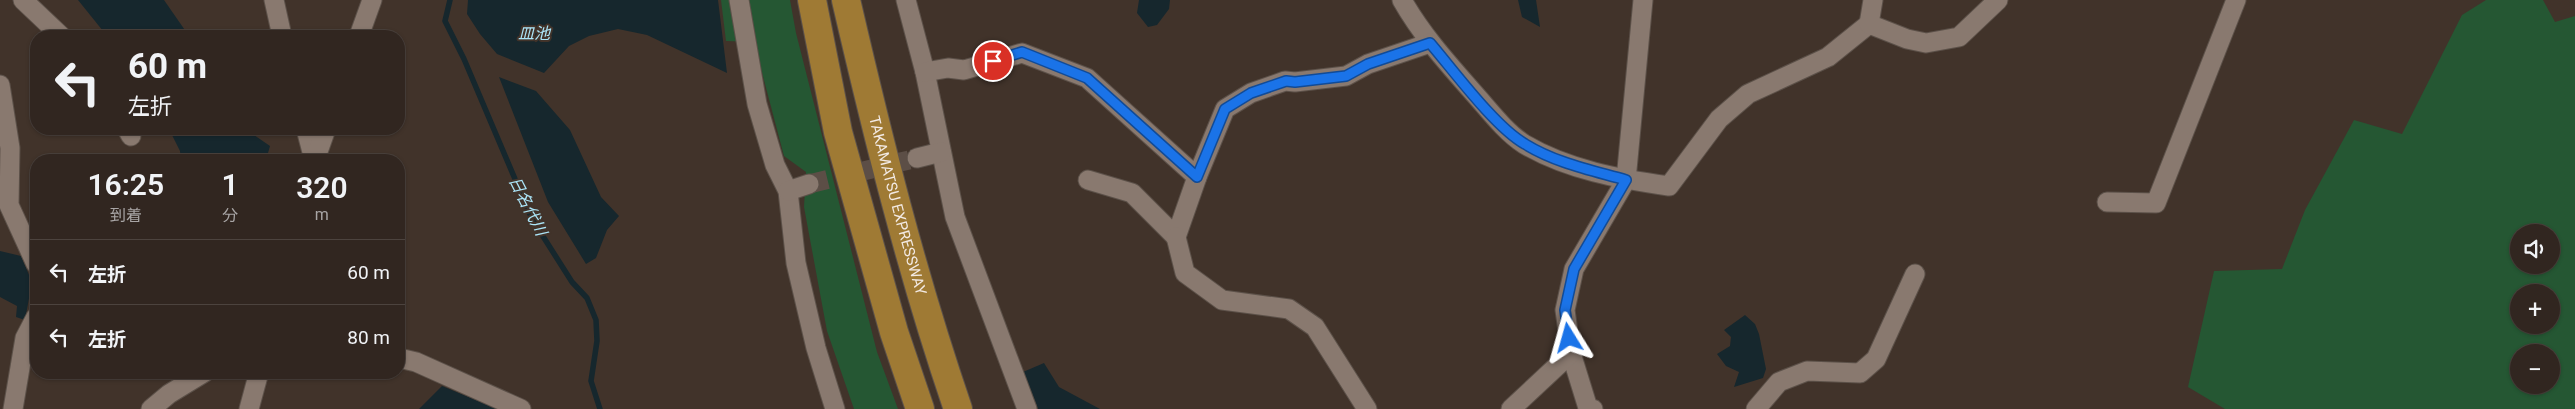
<!DOCTYPE html>
<html lang="ja">
<meta charset="utf-8">
<style>
body{margin:0;font-family:Roboto,"Noto Sans JP",sans-serif;background:#3d322d;color:#f1f3f6;height:100vh;display:flex;flex-direction:column;font-size:19px;white-space:nowrap}
*{box-sizing:border-box;margin:0}
p{font-size:16px;color:#a8a5a5}
.icon{flex:none;width:28px;height:28px;fill:none;stroke:currentColor;stroke-width:2;stroke-linecap:round;stroke-linejoin:round}
.map{position:relative;flex:1;overflow:hidden}
.details{position:absolute;left:30px;top:154px;width:375px;height:225px;display:flex;flex-direction:column;background:#312620;border-radius:20px;box-shadow:0 1px 4px #0004,0 0 0 1px #4c433e}
.details>*{flex:none}
.top-card{position:absolute;left:30px;top:30px;width:375px;height:105px;border-radius:20px;box-shadow:0 1px 4px #0004,0 0 0 1px #4c433e;background:#312620;color:#f1f3f6;overflow:hidden}
.controls{position:absolute;left:2510px;top:224px;display:grid;gap:10px}
.controls a{display:grid;place-items:center;width:50px;height:50px;border-radius:50%;background:#312620;box-shadow:0 1px 4px #0004,0 0 0 1px #4c433e;font-size:25px}
.pin{position:absolute;display:grid;place-items:center;width:42px;height:42px;color:#fff;margin:-21px;border:2px solid #fff;border-radius:50%;box-shadow:0 1px 5px #0007}
.me{position:absolute;width:55px;margin:-28px;rotate:352deg;stroke-linejoin:round;filter:drop-shadow(0 0 4px #0008)}
.turn{display:flex;align-items:center;gap:18px;height:105px;padding:0 15px;font-size:22px}
.turn .icon{width:65px;height:65px;stroke-width:2.5}
.turn b{display:block;font-size:35px;line-height:42px}
.eta{display:flex;justify-content:space-evenly;align-items:center;height:85px;text-align:center}
.eta b{font-size:30px;font-weight:600;line-height:35px}
ul{padding:0;list-style:none}
li{display:flex;align-items:center;gap:15px;height:65px;padding:0 15px;border-top:1px solid #4c433e}
li div{flex:1}
li b{display:block;font-size:19px}
li em{font-style:normal}
.map>svg:first-child{display:block}
.green{fill:#255733;fill-rule:evenodd}
.water{fill:#16272d}
.lines{fill:none;stroke-linecap:round;stroke-linejoin:round}
.stream{stroke:#16272d;stroke-width:5.5}
.minor-tunnel{stroke:#5c4e46;stroke-width:19;stroke-dasharray:19 9;stroke-linecap:butt}
.minor-casing{stroke:#5c5149;stroke-width:21}
.highway-casing{stroke:#5c5149;stroke-width:30}
.minor{stroke:#89796f;stroke-width:19}
.highway{stroke:#9f7a34;stroke-width:28}
.route-casing{stroke:#114b97;stroke-width:12}
.route{stroke:#1a73e8;stroke-width:9}
.labels{text-anchor:middle;dominant-baseline:central;stroke-width:4;stroke-linejoin:round;paint-order:stroke}
.street-label{font-size:15px;fill:#f3eae4;stroke:#41332a}
.water-label{font-size:16px;font-style:italic;fill:#ace5f8;stroke:#41332a}
</style>
<div class="map">
<svg width="2575" height="409" viewBox="0 0 2575 409">
<rect width="100%" height="100%" fill="#41332a"/>
<g class="green">
<polygon points="721,0 790,0 796,33 877,352 898,409 854,409 827,331 804,207 806,172 784,156 754,42 726,41"/>
<path d="M 2486,0 L 2543,0 L 2555,22 L 2575,16 L 2575,409 L 2225,409 L 2188,387 L 2214,271 L 2282,269 L 2305,210 L 2354,120 L 2402,134 L 2462,15 ZM 2519,232 L 2551,232 L 2551,265 L 2519,265 ZM 2519,292 L 2551,292 L 2551,325 L 2519,325 ZM 2519,352 L 2551,352 L 2551,385 L 2519,385 Z"/>
</g>
<g class="water">
<polygon points="78,0 164,0 189,36 107,36"/>
<polygon points="468,0 718,0 727,73 647,35 618,29 589,36 569,46 544,73 497,54 480,34 467,14"/>
<polygon points="1139,0 1170,0 1169,9 1157,25 1148,27 1137,13"/>
<polygon points="1518,0 1536,0 1540,27 1522,17"/>
<polygon points="499,77 536,91 570,130 601,197 619,216 607,230 596,258 586,264 548,202"/>
<polygon points="146,129 245,129 270,146 266,160 181,160 180,151 172,135 149,132"/>
<polygon points="0,251 21,256 32,282 25,320 16,317 17,306 0,297"/>
<polygon points="1745,315 1755,324 1759,334 1766,369 1763,378 1734,387 1739,372 1726,366 1717,354 1730,346 1731,337 1724,330"/>
<polygon points="1044,363 1059,387 1100,409 1038,409 1023,372"/>
<polygon points="442,386 495,408 496,409 419,409"/>
</g>
<g class="lines">
<polyline class="stream" points="450,0 445,21 464,59 532,219 572,282 587,298 596,320 597,341 591,381 600,409"/>
<polyline class="minor-tunnel" points="809,184 917,158"/>
<defs>
<g id="minor">
<polyline points="23,0 61,36"/>
<polyline points="274,0 282,36"/>
<polyline points="739,0 757,104 775,165 788,191 796,263 816,348 835,409"/>
<polyline points="906,0 925,72 955,217 1027,409"/>
<path d="M 1402,0 C 1423,37 1451,67 1479,99 C 1492,114 1507,133 1524,144 C 1568,170 1620,179 1669,186 L 1719,119 L 1748,94 L 1828,57 L 1869,24"/>
<polyline points="1873,0 1869,24 1907,39 1926,43 1959,37 1998,0"/>
<polyline points="359,36 372,0"/>
<polyline points="925,72 948,68 964,70 1022,53 1087,78 1197,177 1225,109 1251,93 1285,81 1295,82 1346,76 1368,64 1430,43"/>
<polyline points="0,85 10,148 9,205 36,264"/>
<polyline points="127,129 131,136"/>
<polyline points="306,129 314,160"/>
<polyline points="917,158 941,152"/>
<polyline points="315,160 326,129"/>
<polyline points="1088,180 1132,193 1176,237 1197,177"/>
<polyline points="788,191 809,184"/>
<polyline points="2107,202 2156,203 2236,0"/>
<polyline points="1176,237 1185,273 1222,300 1289,309 1315,327 1367,409"/>
<polyline points="1571,353 1588,408 1593,409"/>
<polyline points="399,358 416,362 521,409"/>
<polyline points="13,409 25,338 36,317"/>
<polyline points="151,409 169,394 205,372"/>
<polyline points="249,409 259,372"/>
<polyline points="1511,409 1571,353 1565,310 1574,269 1626,180 1643,0"/>
<polyline points="1756,409 1779,382 1807,371 1860,373 1876,359 1915,274"/>
</g>
<g id="highway">
<polyline points="812,0 838,132 894,332 920,409"/>
<path id="s1" d="M 846,0 C 878,138 912,275 958,409"/>
</g>
</defs>
<use href="#minor" class="minor-casing"/>
<use href="#highway" class="highway-casing"/>
<use href="#minor" class="minor"/>
<use href="#highway" class="highway"/>
</g>
<g class="lines">
<defs>
<path id="route" d="M 993,61 L 1022,52 L 1087,78 L 1197,177 L 1225,109 L 1251,93 L 1286,81 L 1295,82 L 1346,76 L 1368,64 L 1430,43 C 1454,71 1495,127 1525,144 C 1556,163 1591,170 1626,180 L 1574,269 L 1565,310 L 1569,338"/>
</defs>
<use href="#route" class="route-casing"/>
<use href="#route" class="route"/>
</g>
<g class="labels">
<g class="street-label">
<text stroke="none"><textPath href="#s1" startOffset="212">TAKAMATSU EXPRESSWAY</textPath></text>
</g>
<g class="water-label">
<text x="534" y="33">皿池</text>
<text transform="translate(528 206) rotate(63)">日名代川</text>
</g>
</g>
</svg>
<div class="controls">
<a><svg class="icon" aria-label="sound" viewBox="0 0 24 24"><path d="M4 9h4l5-4v14l-5-4H4zM17 9q2 3 0 6"/></svg></a>
<a>+</a>
<a>−</a>
</div>
<div class="pin" style="left:993px;top:61px;background:#d93025"><svg class="icon" aria-label="arrive" viewBox="0 0 24 24"><path d="M6 21V4h12l-3 4 3 4H6"/></svg></div>
<svg class="me" style="left:1569px;top:338px" viewBox="-20 -20 40 40"><path d="M0-17L14 15 0 8-14 15z" fill="#1a73e8" stroke="#fff" stroke-width="4"/></svg>
<div class="top-card">
<div class="turn"><svg class="icon" aria-label="left" viewBox="0 0 24 24"><path d="M17 20v-9H6M10 6l-5 5 5 5"/></svg><div><b>60 m</b>左折</div></div>
</div>
<section class="details">
<div class="eta">
<div><b>16:25</b><p>到着</p></div>
<div><b>1</b><p>分</p></div>
<div><b>320</b><p>m</p></div>
</div>
<ul>
<li><svg class="icon" aria-label="left" viewBox="0 0 24 24"><path d="M17 20v-9H6M10 6l-5 5 5 5"/></svg><div><b>左折</b></div><em>60 m</em></li>
<li><svg class="icon" aria-label="left" viewBox="0 0 24 24"><path d="M17 20v-9H6M10 6l-5 5 5 5"/></svg><div><b>左折</b></div><em>80 m</em></li>
</ul>
</section>
</div>
